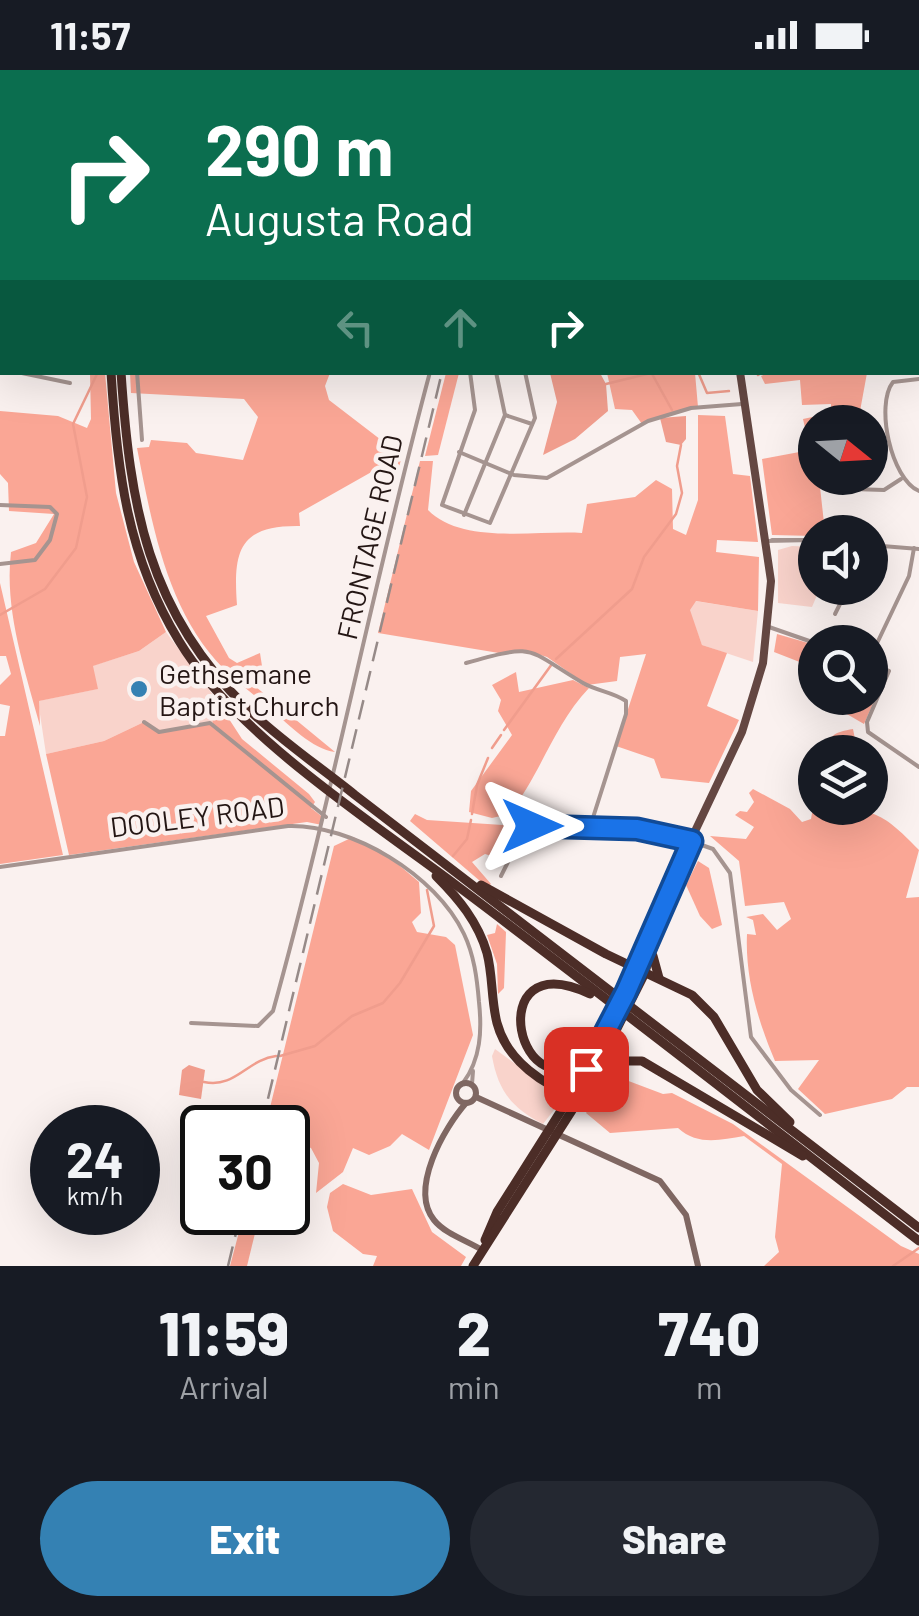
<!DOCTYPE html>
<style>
body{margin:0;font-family:Barlow,sans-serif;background:#242831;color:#f1f3f6;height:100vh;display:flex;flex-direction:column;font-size:38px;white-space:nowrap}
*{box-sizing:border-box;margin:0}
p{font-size:32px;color:#9ea1a6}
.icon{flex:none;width:55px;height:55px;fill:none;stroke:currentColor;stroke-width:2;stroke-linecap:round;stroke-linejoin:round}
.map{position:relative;height:1196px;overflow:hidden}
.drawer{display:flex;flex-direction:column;background:#171b24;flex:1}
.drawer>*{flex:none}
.banner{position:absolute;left:0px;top:0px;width:920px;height:305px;box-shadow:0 10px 40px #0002;background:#0b6e4f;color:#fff;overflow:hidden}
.needle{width:65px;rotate:108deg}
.buttons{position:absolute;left:798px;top:335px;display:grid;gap:20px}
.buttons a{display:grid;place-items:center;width:90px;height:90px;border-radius:50%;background:#171b24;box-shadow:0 10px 40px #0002;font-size:50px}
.speed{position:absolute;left:30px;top:1035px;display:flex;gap:20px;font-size:50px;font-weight:700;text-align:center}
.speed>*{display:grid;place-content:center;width:130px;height:130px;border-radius:50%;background:#171b24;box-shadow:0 10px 40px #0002;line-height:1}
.speed small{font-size:25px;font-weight:400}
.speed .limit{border:5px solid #111;border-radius:15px;background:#fff;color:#111}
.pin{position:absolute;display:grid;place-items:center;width:85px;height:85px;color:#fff;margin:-42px;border-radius:20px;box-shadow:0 5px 15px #0006}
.me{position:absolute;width:110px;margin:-55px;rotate:90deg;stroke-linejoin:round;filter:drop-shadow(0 0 8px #0008)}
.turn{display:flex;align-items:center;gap:35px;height:210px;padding:0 40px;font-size:45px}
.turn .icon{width:130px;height:130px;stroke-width:2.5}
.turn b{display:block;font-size:70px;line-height:85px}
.lanes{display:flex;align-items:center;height:95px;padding:0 40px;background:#0003;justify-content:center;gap:50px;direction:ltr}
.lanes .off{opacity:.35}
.eta{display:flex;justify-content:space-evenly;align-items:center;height:170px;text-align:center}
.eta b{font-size:60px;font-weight:800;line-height:70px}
.action{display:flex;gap:20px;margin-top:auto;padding:20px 40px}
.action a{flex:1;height:115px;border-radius:60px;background:#3481b3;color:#fff;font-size:40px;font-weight:800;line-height:115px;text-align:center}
.action a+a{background:#242831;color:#f1f3f6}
.status{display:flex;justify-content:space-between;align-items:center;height:70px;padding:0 50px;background:#171b24;direction:ltr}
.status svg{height:28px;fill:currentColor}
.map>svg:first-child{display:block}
.green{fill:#f9d3cb}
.forest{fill:#faa695}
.water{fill:#f09d8d}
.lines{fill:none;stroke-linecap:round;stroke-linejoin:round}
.stream{stroke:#f09d8d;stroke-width:2.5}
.street{stroke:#a59490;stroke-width:4}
.secondary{stroke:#7f6762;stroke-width:6}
.primary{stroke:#644742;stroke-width:8}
.highway{stroke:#4c2d27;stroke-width:9}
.rail{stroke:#968a88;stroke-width:2.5;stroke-dasharray:20 10;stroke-linecap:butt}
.route-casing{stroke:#114b97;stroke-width:25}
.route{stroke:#1a73e8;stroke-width:18}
.poi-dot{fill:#3481b3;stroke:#faf1ef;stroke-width:4}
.labels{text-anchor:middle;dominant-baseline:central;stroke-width:9;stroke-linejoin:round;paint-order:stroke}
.street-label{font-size:28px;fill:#241614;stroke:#faf1ef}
.poi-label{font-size:28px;fill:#241614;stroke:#faf1ef;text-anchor:start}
</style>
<div class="status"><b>11:57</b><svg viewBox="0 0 49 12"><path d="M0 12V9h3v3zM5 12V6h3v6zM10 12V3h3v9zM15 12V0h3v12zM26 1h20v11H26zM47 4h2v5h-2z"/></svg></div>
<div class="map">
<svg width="919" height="1196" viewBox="0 0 919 1196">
<rect width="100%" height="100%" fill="#faf1ef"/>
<g class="green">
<polygon points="792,476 815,477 815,518 820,518 812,537 778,533 778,480"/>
<polygon points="695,531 758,541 753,592 702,575 689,540"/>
<polygon points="166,562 216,629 206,633 200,647 212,646 214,655 159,662 144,652 104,671 46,684 38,631 97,619 92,596 139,581"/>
<path d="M 495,979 L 559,1026 L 561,1031 L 543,1054 C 512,1038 498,1021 492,986 Z"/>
</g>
<g class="forest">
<path d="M 90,303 L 105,303 L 116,423 L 134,492 L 166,562 L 139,581 L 93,596 L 98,619 L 39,631 L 40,656 C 25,600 4,540 11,482 L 36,473 L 54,444 L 9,441 L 8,413 L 0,404 L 0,341 L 58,346 L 87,358 L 91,349 Z"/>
<path d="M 130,303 L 330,303 L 325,316 L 329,330 L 402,386 L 399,397 L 375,400 L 299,443 L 300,456 C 239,455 233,481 237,535 L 206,546 L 229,588 L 237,593 L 260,583 L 262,596 L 256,617 L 335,682 C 312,679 289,655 272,640 C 256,626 239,614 224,599 C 167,542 152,454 137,378 L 149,377 L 151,370 L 187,373 L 196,383 L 243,390 L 258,347 L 244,329 L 131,323 Z"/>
<polygon points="446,303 459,303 438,385 425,386"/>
<polygon points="607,303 695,303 698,337 642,354 632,340 615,339"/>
<polygon points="768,303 867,303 858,352 815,352 815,408 819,408 825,462 815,462 815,466 772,465 762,389 810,380 803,349 831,343 831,334 802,335 800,310 765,314 761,306"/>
<path d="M 698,345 L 725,346 L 733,404 L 750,406 L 758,472 L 717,470 L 716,482 L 759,487 L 758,541 L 696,531 L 690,540 L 702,575 L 727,583 L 707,636 L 739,650 L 709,713 L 661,708 L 654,689 L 616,676 L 646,584 L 620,587 L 617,611 L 587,615 L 547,587 L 527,581 L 499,583 L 378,563 L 420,391 L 433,391 L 428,440 C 462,475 537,460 582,463 L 587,434 L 635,427 L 656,410 L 672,419 L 673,459 L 686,465 L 698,430 Z"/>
<polygon points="0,513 63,785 0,794 0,666 5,666 10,636 0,634 0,615 11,604 6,586 0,586"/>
<polygon points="777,564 815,575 815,598 774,582"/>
<polygon points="870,598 886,604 864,654 826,632 823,628 870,628"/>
<path d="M 516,602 L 519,622 L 573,610 L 589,618 C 553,656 541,704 509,744 L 492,748 L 469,742 L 471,721 L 512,665 L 498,641 L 501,630 L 492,615 Z"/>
<polygon points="216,629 242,669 309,724 315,732 311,738 324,748 322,755 307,752 69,785 46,684 104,671 144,652 159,662 213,654 212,646 199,647 206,633"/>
<path d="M 853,659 L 856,674 L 867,682 L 824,682 C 829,665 835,662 853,659 Z"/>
<path d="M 753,719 L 790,739 L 802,752 L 811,749 L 815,725 L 815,738 C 870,738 880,739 919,780 L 906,828 L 919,827 L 919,1017 L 907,1017 L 892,1029 L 825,1044 L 798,1019 L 819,990 L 775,991 C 758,951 745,908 747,864 L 756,865 L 753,850 L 746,847 L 763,844 L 777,860 L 791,849 L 784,832 L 745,836 L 739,791 L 710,766 L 746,769 L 754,757 L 735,745 L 740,741 L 747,742 L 754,732 L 749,723 Z"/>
<polygon points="415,744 427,750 516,756 525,763 508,791 485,784 472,792 491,814 487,817 410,751"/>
<polygon points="353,767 381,780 419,812 421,843 412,852 417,862 446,867 455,875 473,965 429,1080 402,1064 390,1076 369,1085 353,1078 343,1102 316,1123 319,1093 311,1078 296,1073 288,1079 288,1058 265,1058 334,776"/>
<polygon points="698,791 709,798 722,855 712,859 700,846 686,815"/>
<polygon points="497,854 506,862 504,918 498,924 497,894 487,865 495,863"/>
<path d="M 610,1004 L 663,1024 L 672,1023 L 733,1054 L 901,1176 L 919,1184 L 919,1196 L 764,1196 L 779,1182 L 775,1167 L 782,1094 L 744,1066 C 720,1070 698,1076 678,1058 L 610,1063 L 586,1043 Z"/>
<polygon points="343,1114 371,1125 412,1119 432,1162 466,1187 461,1196 373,1196 377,1186 363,1184 333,1161 327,1137 330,1123"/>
<polygon points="244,1143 260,1143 247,1196 230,1196"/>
</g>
<g class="water">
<polygon points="550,303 600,303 606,314 608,341 575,369 543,385 557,332"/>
<polygon points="686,346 686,369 681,375 666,372 660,348"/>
<polygon points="189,995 205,1000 201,1029 179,1025 182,1000"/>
</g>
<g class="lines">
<g class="stream">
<polyline points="184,0 185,2"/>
<polyline points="859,2 861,0"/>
<polyline points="651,302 672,340"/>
<polyline points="698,302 707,323 729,321"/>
<polyline points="758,305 763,302"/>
<polyline points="606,314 651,303"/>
<polyline points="0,545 45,519 76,478 87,427 73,354 98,302"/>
<polyline points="556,589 632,519 644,487 676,444 682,423 677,396 681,375"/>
<polyline points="504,660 552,594"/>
<polyline points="492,678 501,665"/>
<polyline points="472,744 477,715 488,688"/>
<polyline points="453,786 467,769 471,750"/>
<polyline points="280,986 315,976 352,946 383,933 400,913 434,856 427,820"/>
<path d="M 204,1012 C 235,1019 248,989 276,986"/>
<polyline points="893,1196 919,1178"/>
</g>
<g class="street">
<polyline points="290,0 291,2"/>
<polyline points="443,0 446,2"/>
<polyline points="918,25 919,24"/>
<polyline points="918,146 919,143"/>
<polyline points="918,166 919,167"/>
<polyline points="918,247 919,247"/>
<polyline points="0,299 2,300"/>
<polyline points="17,302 70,313"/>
<polyline points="137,302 142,370"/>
<polyline points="470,302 475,340 442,435 490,453 535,348 525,302"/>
<path d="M 919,309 L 893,312 C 875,335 891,409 919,421"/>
<polyline points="505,345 532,354"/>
<polyline points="459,382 514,405 547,408 648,351 691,338 742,334"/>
<polyline points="853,419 884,420 901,409"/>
<polyline points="0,435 50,437 57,444 50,470 35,490 0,494"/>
<polyline points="464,445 505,345 496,302"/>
<polyline points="766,471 812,470 772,470"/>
<polyline points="870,475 919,479"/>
<polyline points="835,544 848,518"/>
<polyline points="769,557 815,573"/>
<polyline points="870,588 909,506 914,478"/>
<path d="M 466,593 C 538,573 524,578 583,613 C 597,621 613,622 626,631 L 626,644 L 590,757"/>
<polyline points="870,594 889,601 867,652 868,662 919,697"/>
<polyline points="144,652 159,662 210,653 326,747"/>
<path d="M 0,797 L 288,756 C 352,754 436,805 464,864 C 474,885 477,908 479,932 C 482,960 481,989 463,1013"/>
<polyline points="501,806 518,772 536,755 665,762 713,779 730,803 751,967 791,1020 820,1045"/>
<path d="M 191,953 L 258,956 L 273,941 C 332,729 373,514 430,302"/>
<polyline points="472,1014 473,1001"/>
</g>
<g class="secondary">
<polyline points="369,2 372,0"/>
<polyline points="0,189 2,188"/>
<circle cx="466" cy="1023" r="10"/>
<polyline points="476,1027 660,1111 686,1145 698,1196"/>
<path d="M 466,1033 C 444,1058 409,1119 434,1150 C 445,1164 468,1171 482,1180"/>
</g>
<g class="primary">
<polyline points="701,2 701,0"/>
<polyline points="637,899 670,814 742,662 763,593 771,511 740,302"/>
<polyline points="645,903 683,798"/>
</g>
<g class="highway">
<polyline points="89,0 89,2"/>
<polyline points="99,0 99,2"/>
<path d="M 111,302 C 117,400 127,486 179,571 C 235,664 368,749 456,815 C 612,932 765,1052 919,1171"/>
<path d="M 121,302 C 130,435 147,541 247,638 C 280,670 319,696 355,725 L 919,1158"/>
<path d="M 436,806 C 459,829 478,852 487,883 C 493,906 491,930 497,953 C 507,991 544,1016 580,1028"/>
<polyline points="481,815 606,884 692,925 714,947 757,1020 790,1052"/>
<polyline points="653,886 659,908"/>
<path d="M 590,924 C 478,871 519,1054 591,981"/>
<polyline points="599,1003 614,991 642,991 803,1086"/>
<polyline points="485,1170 497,1142 571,1025 637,899"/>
<polyline points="473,1196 590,1012 645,903"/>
</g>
<g class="rail">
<polyline points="517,2 517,0"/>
<polyline points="261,1058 442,302"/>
<polyline points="228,1196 241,1142"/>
</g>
</g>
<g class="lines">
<defs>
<polyline id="route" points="532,756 637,759 692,771 626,922 586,999"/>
</defs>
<use href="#route" class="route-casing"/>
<use href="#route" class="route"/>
</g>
<circle class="poi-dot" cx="139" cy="619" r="10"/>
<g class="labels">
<g class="street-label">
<text transform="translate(369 467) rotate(-77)">FRONTAGE ROAD</text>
<text transform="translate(197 746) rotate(-7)">DOOLEY ROAD</text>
</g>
<g class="poi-label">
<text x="159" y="603">Gethsemane<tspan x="159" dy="32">Baptist Church</tspan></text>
</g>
</g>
</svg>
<div class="buttons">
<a><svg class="needle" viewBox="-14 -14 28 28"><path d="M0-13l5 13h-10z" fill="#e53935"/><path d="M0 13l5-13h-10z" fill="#9ea1a6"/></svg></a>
<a><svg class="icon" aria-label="sound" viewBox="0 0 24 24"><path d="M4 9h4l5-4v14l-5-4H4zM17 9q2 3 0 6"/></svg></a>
<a><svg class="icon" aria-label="search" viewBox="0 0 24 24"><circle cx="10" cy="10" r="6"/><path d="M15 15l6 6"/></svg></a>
<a><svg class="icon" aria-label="layers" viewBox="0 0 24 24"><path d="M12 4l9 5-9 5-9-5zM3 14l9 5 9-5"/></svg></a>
</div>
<div class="speed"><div>24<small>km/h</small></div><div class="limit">30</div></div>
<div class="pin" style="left:586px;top:999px;background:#d93025"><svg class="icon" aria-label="arrive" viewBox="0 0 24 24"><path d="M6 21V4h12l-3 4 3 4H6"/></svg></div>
<svg class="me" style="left:532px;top:756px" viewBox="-20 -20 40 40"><path d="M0-17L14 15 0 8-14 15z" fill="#1a73e8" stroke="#fff" stroke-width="4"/></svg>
<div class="banner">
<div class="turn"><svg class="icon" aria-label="right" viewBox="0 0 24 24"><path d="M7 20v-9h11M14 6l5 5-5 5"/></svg><div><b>290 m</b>Augusta Road</div></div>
<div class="lanes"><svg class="icon off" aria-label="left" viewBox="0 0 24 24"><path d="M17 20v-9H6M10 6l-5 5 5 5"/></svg><svg class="icon off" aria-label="ahead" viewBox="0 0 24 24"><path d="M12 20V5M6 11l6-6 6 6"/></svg><svg class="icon" aria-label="right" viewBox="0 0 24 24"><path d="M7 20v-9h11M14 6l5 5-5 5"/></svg></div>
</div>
</div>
<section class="drawer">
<div class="eta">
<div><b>11:59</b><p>Arrival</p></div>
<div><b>2</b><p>min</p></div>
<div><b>740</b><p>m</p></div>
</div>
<div class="action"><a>Exit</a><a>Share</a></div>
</section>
